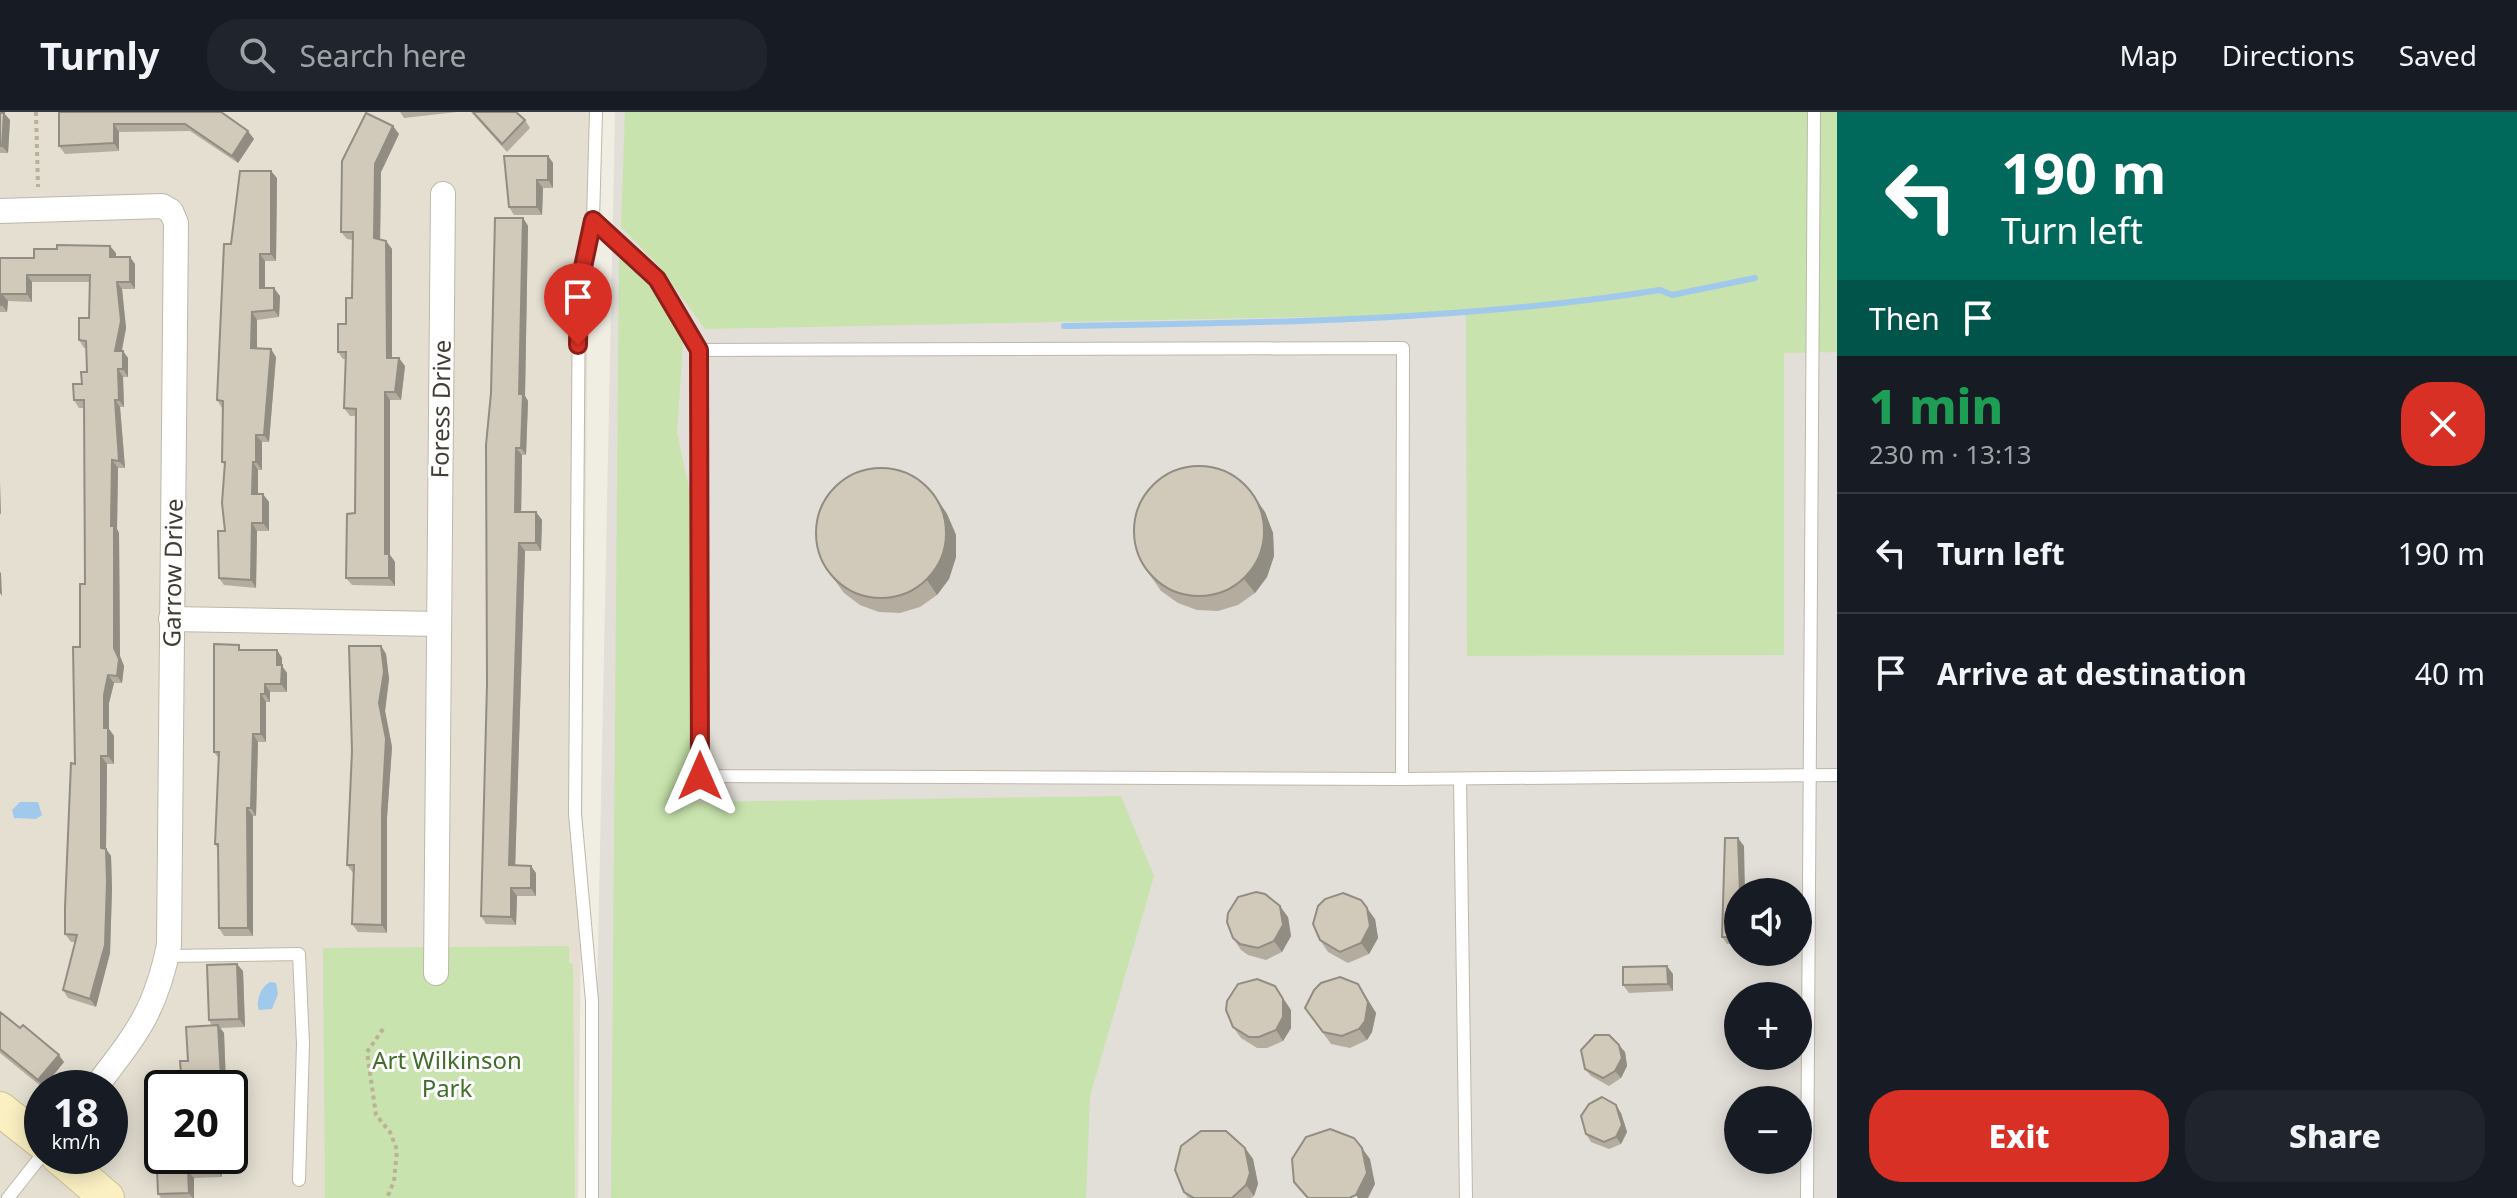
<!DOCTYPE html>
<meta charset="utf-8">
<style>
body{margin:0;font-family:"Noto Sans",sans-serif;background:#20242c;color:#f1f3f6;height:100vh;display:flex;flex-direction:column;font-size:30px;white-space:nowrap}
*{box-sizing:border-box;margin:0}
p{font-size:26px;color:#9ea1a6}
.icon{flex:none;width:44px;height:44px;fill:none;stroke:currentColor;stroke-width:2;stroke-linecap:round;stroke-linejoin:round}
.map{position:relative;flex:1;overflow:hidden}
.panel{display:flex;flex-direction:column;background:#171b24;width:680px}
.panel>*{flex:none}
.top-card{background:#00695c;color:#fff;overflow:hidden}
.fabs{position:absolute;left:1724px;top:766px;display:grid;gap:16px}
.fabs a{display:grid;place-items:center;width:88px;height:88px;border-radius:50%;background:#171b24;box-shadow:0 4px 20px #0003;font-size:40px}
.speed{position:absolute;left:24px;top:958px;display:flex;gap:16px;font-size:40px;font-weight:700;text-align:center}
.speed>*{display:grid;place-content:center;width:104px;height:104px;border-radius:50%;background:#171b24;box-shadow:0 4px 20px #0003;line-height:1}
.speed small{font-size:20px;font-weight:400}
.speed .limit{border:4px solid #111;border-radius:12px;background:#fff;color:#111}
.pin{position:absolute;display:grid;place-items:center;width:68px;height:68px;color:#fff;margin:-82px -34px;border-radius:50% 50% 50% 0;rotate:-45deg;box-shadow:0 0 8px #0007}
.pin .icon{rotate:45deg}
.me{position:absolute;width:88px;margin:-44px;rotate:0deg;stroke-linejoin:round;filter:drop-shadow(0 0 6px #0008)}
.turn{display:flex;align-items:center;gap:28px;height:168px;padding:0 32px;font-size:36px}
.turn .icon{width:104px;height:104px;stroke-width:2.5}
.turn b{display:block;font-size:56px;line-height:68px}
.then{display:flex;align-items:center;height:76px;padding:0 32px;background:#0003;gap:16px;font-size:30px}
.round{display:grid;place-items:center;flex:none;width:84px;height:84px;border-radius:32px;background:#20242c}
.overview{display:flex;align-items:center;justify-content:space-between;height:136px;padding:0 32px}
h1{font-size:48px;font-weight:800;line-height:60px;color:#1e9e55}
.cta{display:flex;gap:16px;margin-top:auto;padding:16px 32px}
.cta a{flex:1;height:92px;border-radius:32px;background:#d93025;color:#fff;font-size:32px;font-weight:800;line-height:92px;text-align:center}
.cta a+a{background:#20242c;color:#f1f3f6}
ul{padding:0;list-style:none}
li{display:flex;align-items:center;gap:24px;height:120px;padding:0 32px;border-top:2px solid #363941}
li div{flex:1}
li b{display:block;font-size:30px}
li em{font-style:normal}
header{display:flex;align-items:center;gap:48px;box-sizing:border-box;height:112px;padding:0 40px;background:#171b24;border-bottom:2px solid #363941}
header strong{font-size:38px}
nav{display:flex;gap:44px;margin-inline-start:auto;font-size:28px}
.search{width:560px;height:72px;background:#20242c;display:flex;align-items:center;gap:20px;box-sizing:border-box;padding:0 28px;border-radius:32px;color:#9ea1a6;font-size:30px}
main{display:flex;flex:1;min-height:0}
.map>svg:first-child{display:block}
.residential{fill:#e4dfd1;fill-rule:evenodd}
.industrial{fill:#e2ded8;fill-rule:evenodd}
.green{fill:#c8e3ad}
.water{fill:#a1c9eb}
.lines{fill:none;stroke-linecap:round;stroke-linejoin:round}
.stream{stroke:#a1c9eb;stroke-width:6}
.lane-casing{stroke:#beb8a9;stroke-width:14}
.street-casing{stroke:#beb8a9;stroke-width:26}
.secondary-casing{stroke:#cec295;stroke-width:36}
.path{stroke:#bcb198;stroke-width:4;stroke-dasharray:4 4;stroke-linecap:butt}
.lane{stroke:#fff;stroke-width:12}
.street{stroke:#fff;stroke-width:24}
.secondary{stroke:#fbf0c2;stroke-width:34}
.wall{fill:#b4ad9f}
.shaded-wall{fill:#928d82}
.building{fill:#d1c9b9;stroke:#928d82;stroke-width:2}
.route-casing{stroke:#8d1f18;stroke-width:20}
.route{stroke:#d93025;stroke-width:14}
.labels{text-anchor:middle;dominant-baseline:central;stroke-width:6;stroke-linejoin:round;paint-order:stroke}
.street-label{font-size:24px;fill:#413d33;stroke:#fff}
.park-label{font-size:24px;fill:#416f2b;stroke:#fff}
</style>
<header>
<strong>Turnly</strong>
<div class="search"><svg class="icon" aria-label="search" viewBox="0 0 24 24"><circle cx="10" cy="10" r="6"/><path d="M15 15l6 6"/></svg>Search here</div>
<nav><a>Map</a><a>Directions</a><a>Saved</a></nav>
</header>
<main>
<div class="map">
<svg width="1837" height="1086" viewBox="0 0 1837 1086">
<rect width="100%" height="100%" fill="#f0ede3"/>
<path class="residential" d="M 0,0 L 590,0 L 578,1086 L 0,1086 ZM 42,976 L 110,976 L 110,1044 L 42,1044 ZM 162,976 L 230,976 L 230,1044 L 162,1044 Z"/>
<path class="industrial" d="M 615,0 L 1837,0 L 1837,1086 L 593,1086 ZM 1738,780 L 1798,780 L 1798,840 L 1738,840 ZM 1738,884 L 1798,884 L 1798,944 L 1738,944 ZM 1738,988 L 1798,988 L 1798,1048 L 1738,1048 Z"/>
<g class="green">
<polygon points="625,0 1837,0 1837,240 1784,241 1784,543 1467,544 1466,202 705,217 660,155 621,115"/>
<polygon points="619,143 655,175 683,230 677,321 692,390 692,660 678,684 699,690 1121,684 1154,764 1090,984 1086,1086 611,1086"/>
<polygon points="569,834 569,851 573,852 575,1086 325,1086 323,836"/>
</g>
<g class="water">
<polygon points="20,690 38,690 42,703 36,707 14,706 12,698"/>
<path d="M 271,870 L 276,871 L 278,882 L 272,897 L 259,898 C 255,889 262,872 271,870 Z"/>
</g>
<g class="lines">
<path class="stream" d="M 1064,214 C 1263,211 1462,209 1660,178 L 1672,183 L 1755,166"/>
<defs>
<g id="lane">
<polyline points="596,0 593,108 657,167 699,238 1403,236 1402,667"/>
<polyline points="699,238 700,664 1402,667 1837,663"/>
<polyline points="1460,667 1466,1086"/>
<polyline points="167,844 299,842 303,932 299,1068"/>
<polyline points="8,1086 42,1043"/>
<polyline points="592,1086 592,889 575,702 579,174 593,108"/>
<polyline points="1807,1086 1814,0"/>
</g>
<g id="street">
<path d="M 0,99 L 162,94 L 171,99 L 176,111 L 169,833 C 155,901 136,922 95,976"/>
<polyline points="171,507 438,512"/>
<polyline points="436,861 443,82"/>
</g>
<g id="secondary">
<polyline points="0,997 42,1030"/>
<polyline points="58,1044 107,1086"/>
</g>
</defs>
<use href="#lane" class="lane-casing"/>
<use href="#street" class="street-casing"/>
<use href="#secondary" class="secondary-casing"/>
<g class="path">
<polyline points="36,0 38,75"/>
<polyline points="383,917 367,940 376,1003 390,1020 397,1038 394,1069 387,1086"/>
</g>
<use href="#lane" class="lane"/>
<use href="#street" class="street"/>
<use href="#secondary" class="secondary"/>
</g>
<g class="wall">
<polygon points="59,0 221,0 254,27 238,51 190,19 119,20 119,39 65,42 59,34"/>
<polygon points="400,0 457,0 404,6"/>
<polygon points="471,0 516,0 525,8 530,16 507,40"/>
<polygon points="0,1 10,8 8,41 0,41"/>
<polygon points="399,22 381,60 380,128 386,129 392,137 392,246 405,254 401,288 390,288 390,443 395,450 395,474 352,473 346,466 355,401 356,304 350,304 344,296 346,247 343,247 338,240 352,186 353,128 347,127 341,120"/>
<polygon points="548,44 553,51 553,76 543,76 542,103 514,103 509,95"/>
<polygon points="277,66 276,149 265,149 265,176 280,184 279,205 257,208 257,237 276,245 269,330 262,330 262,358 258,358 258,382 269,390 269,419 257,419 256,476 224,473 219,466 225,419 225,353 222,350 222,296 217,288 231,132"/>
<polygon points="523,106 528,114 525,284 528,289 526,343 522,343 521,400 536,400 542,408 541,439 525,439 515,753 536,761 536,784 517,784 516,813 486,812 481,804 487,572"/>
<polygon points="116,141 116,145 135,152 135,177 122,177 126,216 122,239 128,246 128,265 123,265 124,295 120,295 125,356 118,356 117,417 119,421 120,544 124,554 122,571 114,571 109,591 109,617 114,624 114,652 107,652 106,737 111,744 112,777 110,841 96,895 68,886 63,878 75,830 71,830 65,822 80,535 85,472 84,296 79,296 74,288 87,260 86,236 84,236 79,228 89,206 89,170 32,170 32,190 8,189 7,200 0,200 0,146 34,146"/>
<polygon points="937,387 947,402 956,423 956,445 949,467 937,483 920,495 900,501 879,500 860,493 844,481 833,466"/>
<polygon points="1265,400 1273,421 1274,444 1267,465 1255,481 1238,493 1218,499 1197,498 1178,491 1161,479 1139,447"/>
<polygon points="381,534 386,542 389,567 385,599 392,635 387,706 387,821 358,820 352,812 353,761 347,753"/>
<polygon points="243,538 277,538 282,546 282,554 287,561 287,580 270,580 270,590 266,590 266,630 258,630 256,704 253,704 253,824 224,824 219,816 218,737 215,732 219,647 214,640"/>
<polygon points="1744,734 1738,780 1738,832 1727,832 1722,825"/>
<polygon points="1288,805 1291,824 1282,840 1266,848 1248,843 1241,838 1233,826"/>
<polygon points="1375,807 1378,826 1369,842 1348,851 1328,840 1320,828"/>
<polygon points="243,859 245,915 220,916 224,921 226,973 210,974 211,976 173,976 182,974 188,949 212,914 209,908"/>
<polygon points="1673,862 1673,879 1629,881 1623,873"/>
<polygon points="1358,872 1376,901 1372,920 1367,928 1350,936 1331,932 1305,896"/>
<polygon points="1291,898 1291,916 1283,929 1267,936 1257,936 1241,926 1233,915"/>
<polygon points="0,900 64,950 43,976 0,941"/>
<polygon points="1625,940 1627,954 1621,966 1609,974 1591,964 1585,957"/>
<polygon points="1621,1001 1627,1020 1621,1032 1609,1037 1591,1030 1586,1022"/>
<polygon points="162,1030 221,1044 222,1065 194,1066 194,1086 161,1086 158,1082"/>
<polygon points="1245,1036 1253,1047 1258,1072 1254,1084 1251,1086 1188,1086 1184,1080"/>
</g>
<g class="shaded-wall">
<polygon points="4,1 10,8 8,41 2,34"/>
<polygon points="114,12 119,20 119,39 114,31"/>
<polygon points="393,14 399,22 381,60 380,134 374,126 375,52"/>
<polygon points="248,19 254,27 238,51 232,44"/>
<polygon points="548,44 553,51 553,76 548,68"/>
<polygon points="271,59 277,66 276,149 271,142"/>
<polygon points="537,68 543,76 542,103 537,95"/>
<polygon points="523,106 528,114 525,284 528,289 526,343 521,336 519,282"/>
<polygon points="386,129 392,137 392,254 387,246"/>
<polygon points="110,134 116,141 116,152 110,145"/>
<polygon points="260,142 265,149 265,184 260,176"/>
<polygon points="130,145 135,152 135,177 130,170"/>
<polygon points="27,163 32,170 32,190 27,182"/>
<polygon points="117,170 122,177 126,216 120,247 115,239"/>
<polygon points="274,176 280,184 279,205 274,198"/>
<polygon points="2,182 8,189 7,200 2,193"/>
<polygon points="252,200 257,208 257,244 251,236"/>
<polygon points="271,237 276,245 269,330 264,323"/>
<polygon points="123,239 128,246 128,265 123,257"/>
<polygon points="399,246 405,254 401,288 395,280"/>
<polygon points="118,257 123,265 124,295 119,288"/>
<polygon points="385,280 390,288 390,443 395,450 395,474 389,466 385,442"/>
<polygon points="115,288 120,295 125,356 119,349"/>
<polygon points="256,323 262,330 262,358 256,350"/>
<polygon points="516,336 522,343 521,407 515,400"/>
<polygon points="112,348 118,356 117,417 119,421 120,544 124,554 122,571 117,564 114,536 111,414"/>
<polygon points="253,350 258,358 258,389 252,382"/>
<polygon points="0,368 0,369 1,403 0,401"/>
<polygon points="263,382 269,390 269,419 263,411"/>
<polygon points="1255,386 1265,400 1273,421 1274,444 1267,465 1255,481 1244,467"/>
<polygon points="937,387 947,402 956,423 956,445 949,467 937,483 927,468"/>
<polygon points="536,400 542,408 541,439 536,431"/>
<polygon points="252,411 257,419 256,476 251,468"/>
<polygon points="519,431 525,439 515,761 509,753"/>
<polygon points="0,460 1,461 2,484 0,481"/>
<polygon points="381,534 386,542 389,567 385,599 392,635 387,706 387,821 382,813 382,699 379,591"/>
<polygon points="277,538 282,546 282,554 287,561 287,580 281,572 277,553"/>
<polygon points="108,563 114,571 109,591 109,617 114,624 114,652 108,644 104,616 104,583"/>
<polygon points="265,572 270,580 270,590 265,582"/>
<polygon points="261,582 266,590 266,630 261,622"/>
<polygon points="253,622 258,630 256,704 251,696"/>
<polygon points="101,644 107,652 106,737 111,744 112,777 110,841 96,895 90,887 101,736"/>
<polygon points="247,696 253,704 253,824 248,816"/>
<polygon points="1738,726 1744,734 1745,780 1740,780"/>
<polygon points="531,754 536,761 536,784 531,776"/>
<polygon points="511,776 517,784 516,813 511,805"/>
<polygon points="1280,794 1288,805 1291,824 1282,840 1274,829"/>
<polygon points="1367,796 1375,807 1378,826 1369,842 1361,831"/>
<polygon points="237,852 243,859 245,915 239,907"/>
<polygon points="1667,854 1673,862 1673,879 1668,872"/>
<polygon points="1358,872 1376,901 1372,920 1367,928 1359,917"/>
<polygon points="1275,874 1291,898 1291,916 1283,929 1276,918"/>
<polygon points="218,913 224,921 226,973 221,966"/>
<polygon points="1619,933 1625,940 1627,954 1621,966 1615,959"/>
<polygon points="59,943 64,950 43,976 38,968"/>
<polygon points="205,966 210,974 211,976 206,976"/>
<polygon points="1616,993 1621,1001 1627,1020 1621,1032 1616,1025"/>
<polygon points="1245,1036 1253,1047 1258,1072 1254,1084 1246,1073"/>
<polygon points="1362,1036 1370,1047 1375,1072 1368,1086 1358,1086 1356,1083"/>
<polygon points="216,1044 221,1044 222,1065 217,1058"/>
<polygon points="188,1059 194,1066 194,1086 193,1086 189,1081"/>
</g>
<g class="building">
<polygon points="59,0 221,0 248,19 232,44 185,12 114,12 114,31 59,34"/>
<polygon points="473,0 516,0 525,8 502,32"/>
<polygon points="0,1 4,1 2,34 0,34"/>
<polygon points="366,1 393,14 375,52 374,126 386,129 387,246 399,246 395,280 385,280 385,442 389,442 389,466 346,466 347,402 355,401 356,297 344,296 346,240 338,240 338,212 346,212 346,186 352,186 353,120 341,120 342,49"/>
<polygon points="504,44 548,44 548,68 537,68 537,95 509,95"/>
<polygon points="240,59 271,59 271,142 260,142 260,176 274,176 274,198 252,200 251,236 271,237 264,323 256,323 256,350 253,350 252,382 263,382 263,411 252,411 251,468 219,466 218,419 225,419 222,391 225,350 222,350 223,289 217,288 224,132 231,132"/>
<polygon points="495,106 523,106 519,282 523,282 521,336 516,336 515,400 536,400 536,431 519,431 509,753 531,754 531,776 511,776 511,805 481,804 487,572 486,333 491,281"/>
<polygon points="57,133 110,134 110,145 130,145 130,170 117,170 121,209 115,239 123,239 123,257 118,257 119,288 115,288 119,349 112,348 111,414 114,414 114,536 119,547 117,564 108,563 104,583 104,616 108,616 108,644 101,644 101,736 106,737 107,769 105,833 90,887 63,878 77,823 65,822 65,795 71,651 75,652 73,535 80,535 80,472 85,472 84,288 74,288 73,272 82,272 81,260 87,260 86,229 79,228 79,206 89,206 90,163 27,163 27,182 2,182 2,193 0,193 0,146 34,146 34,137 57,137"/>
<circle cx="1199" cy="419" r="65"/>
<circle cx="881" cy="421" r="65"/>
<polygon points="214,532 239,533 239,538 277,538 277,553 282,553 281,572 265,572 265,582 261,582 261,622 253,622 251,696 247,696 248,816 219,816 218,732 215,732 219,640 214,640"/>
<polygon points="349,534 381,534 384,560 379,591 386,627 382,699 382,813 352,812 354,753 347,753 352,639"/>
<polygon points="1725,726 1738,726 1740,780 1738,780 1738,825 1722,825"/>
<polygon points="1256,780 1265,782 1280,794 1283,813 1274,829 1258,836 1240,832 1233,826 1227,810 1228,801 1238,785"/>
<polygon points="1343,781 1361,788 1367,796 1370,814 1361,831 1340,840 1320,828 1313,812 1318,794 1325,787"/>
<polygon points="237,852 239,907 209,908 207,853"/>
<polygon points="1667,854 1668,872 1623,873 1623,855"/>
<polygon points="1340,865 1358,872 1368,890 1365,909 1359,917 1342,924 1323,920 1305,896 1314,878 1321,871"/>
<polygon points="1257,867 1275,874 1283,887 1283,905 1276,918 1259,925 1249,925 1233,915 1226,898 1227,889 1238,872"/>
<polygon points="0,900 20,916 23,913 59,943 38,968 0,937"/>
<polygon points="218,913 221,966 205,966 206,976 173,976 173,975 182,974 180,949 188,949 186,915"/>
<polygon points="1595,923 1609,923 1619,933 1622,946 1615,959 1603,966 1585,957 1581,938"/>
<polygon points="1602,985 1616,993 1622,1013 1616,1025 1604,1030 1586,1022 1581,1004 1589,992"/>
<polygon points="1330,1017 1354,1026 1362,1036 1367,1061 1356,1083 1349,1086 1308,1086 1294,1070 1292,1047 1306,1025"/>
<polygon points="1201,1019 1226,1019 1245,1036 1250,1061 1246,1073 1232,1086 1194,1086 1184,1080 1175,1058 1181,1034"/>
<polygon points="156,1030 162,1030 162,1044 216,1044 217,1058 188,1059 189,1081 158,1082"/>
</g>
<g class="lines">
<defs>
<polyline id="route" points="578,233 579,174 593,108 657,167 699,238 700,664"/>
</defs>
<use href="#route" class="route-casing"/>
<use href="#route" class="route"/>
</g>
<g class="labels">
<g class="street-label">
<text transform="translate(440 297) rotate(-89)">Foress Drive</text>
<text transform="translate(172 461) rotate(-89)">Garrow Drive</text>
</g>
<g class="park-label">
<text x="447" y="947">Art Wilkinson<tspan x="447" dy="28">Park</tspan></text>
</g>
</g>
</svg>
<div class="fabs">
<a><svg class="icon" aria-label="sound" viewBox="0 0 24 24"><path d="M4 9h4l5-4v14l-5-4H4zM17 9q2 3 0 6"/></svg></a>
<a>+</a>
<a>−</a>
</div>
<div class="speed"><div>18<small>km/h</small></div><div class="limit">20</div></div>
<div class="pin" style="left:578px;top:233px;background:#d93025"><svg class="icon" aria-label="arrive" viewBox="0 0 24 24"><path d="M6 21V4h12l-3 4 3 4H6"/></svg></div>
<svg class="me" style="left:700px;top:664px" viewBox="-20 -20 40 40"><path d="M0-17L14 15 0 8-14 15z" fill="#d93025" stroke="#fff" stroke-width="4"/></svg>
</div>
<section class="panel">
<div class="top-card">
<div class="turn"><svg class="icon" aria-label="left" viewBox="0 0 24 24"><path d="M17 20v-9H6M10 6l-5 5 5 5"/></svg><div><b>190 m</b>Turn left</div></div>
<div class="then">Then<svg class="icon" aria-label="arrive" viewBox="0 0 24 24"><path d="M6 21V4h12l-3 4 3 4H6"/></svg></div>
</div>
<div class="overview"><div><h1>1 min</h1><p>230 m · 13:13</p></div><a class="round" style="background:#d93025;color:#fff"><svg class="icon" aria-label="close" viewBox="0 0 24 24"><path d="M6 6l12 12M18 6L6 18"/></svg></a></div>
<ul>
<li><svg class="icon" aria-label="left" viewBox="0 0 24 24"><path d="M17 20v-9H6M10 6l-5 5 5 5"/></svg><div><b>Turn left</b></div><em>190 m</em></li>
<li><svg class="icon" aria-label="arrive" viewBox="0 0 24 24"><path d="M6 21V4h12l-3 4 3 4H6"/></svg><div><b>Arrive at destination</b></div><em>40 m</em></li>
</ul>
<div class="cta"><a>Exit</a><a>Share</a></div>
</section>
</main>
